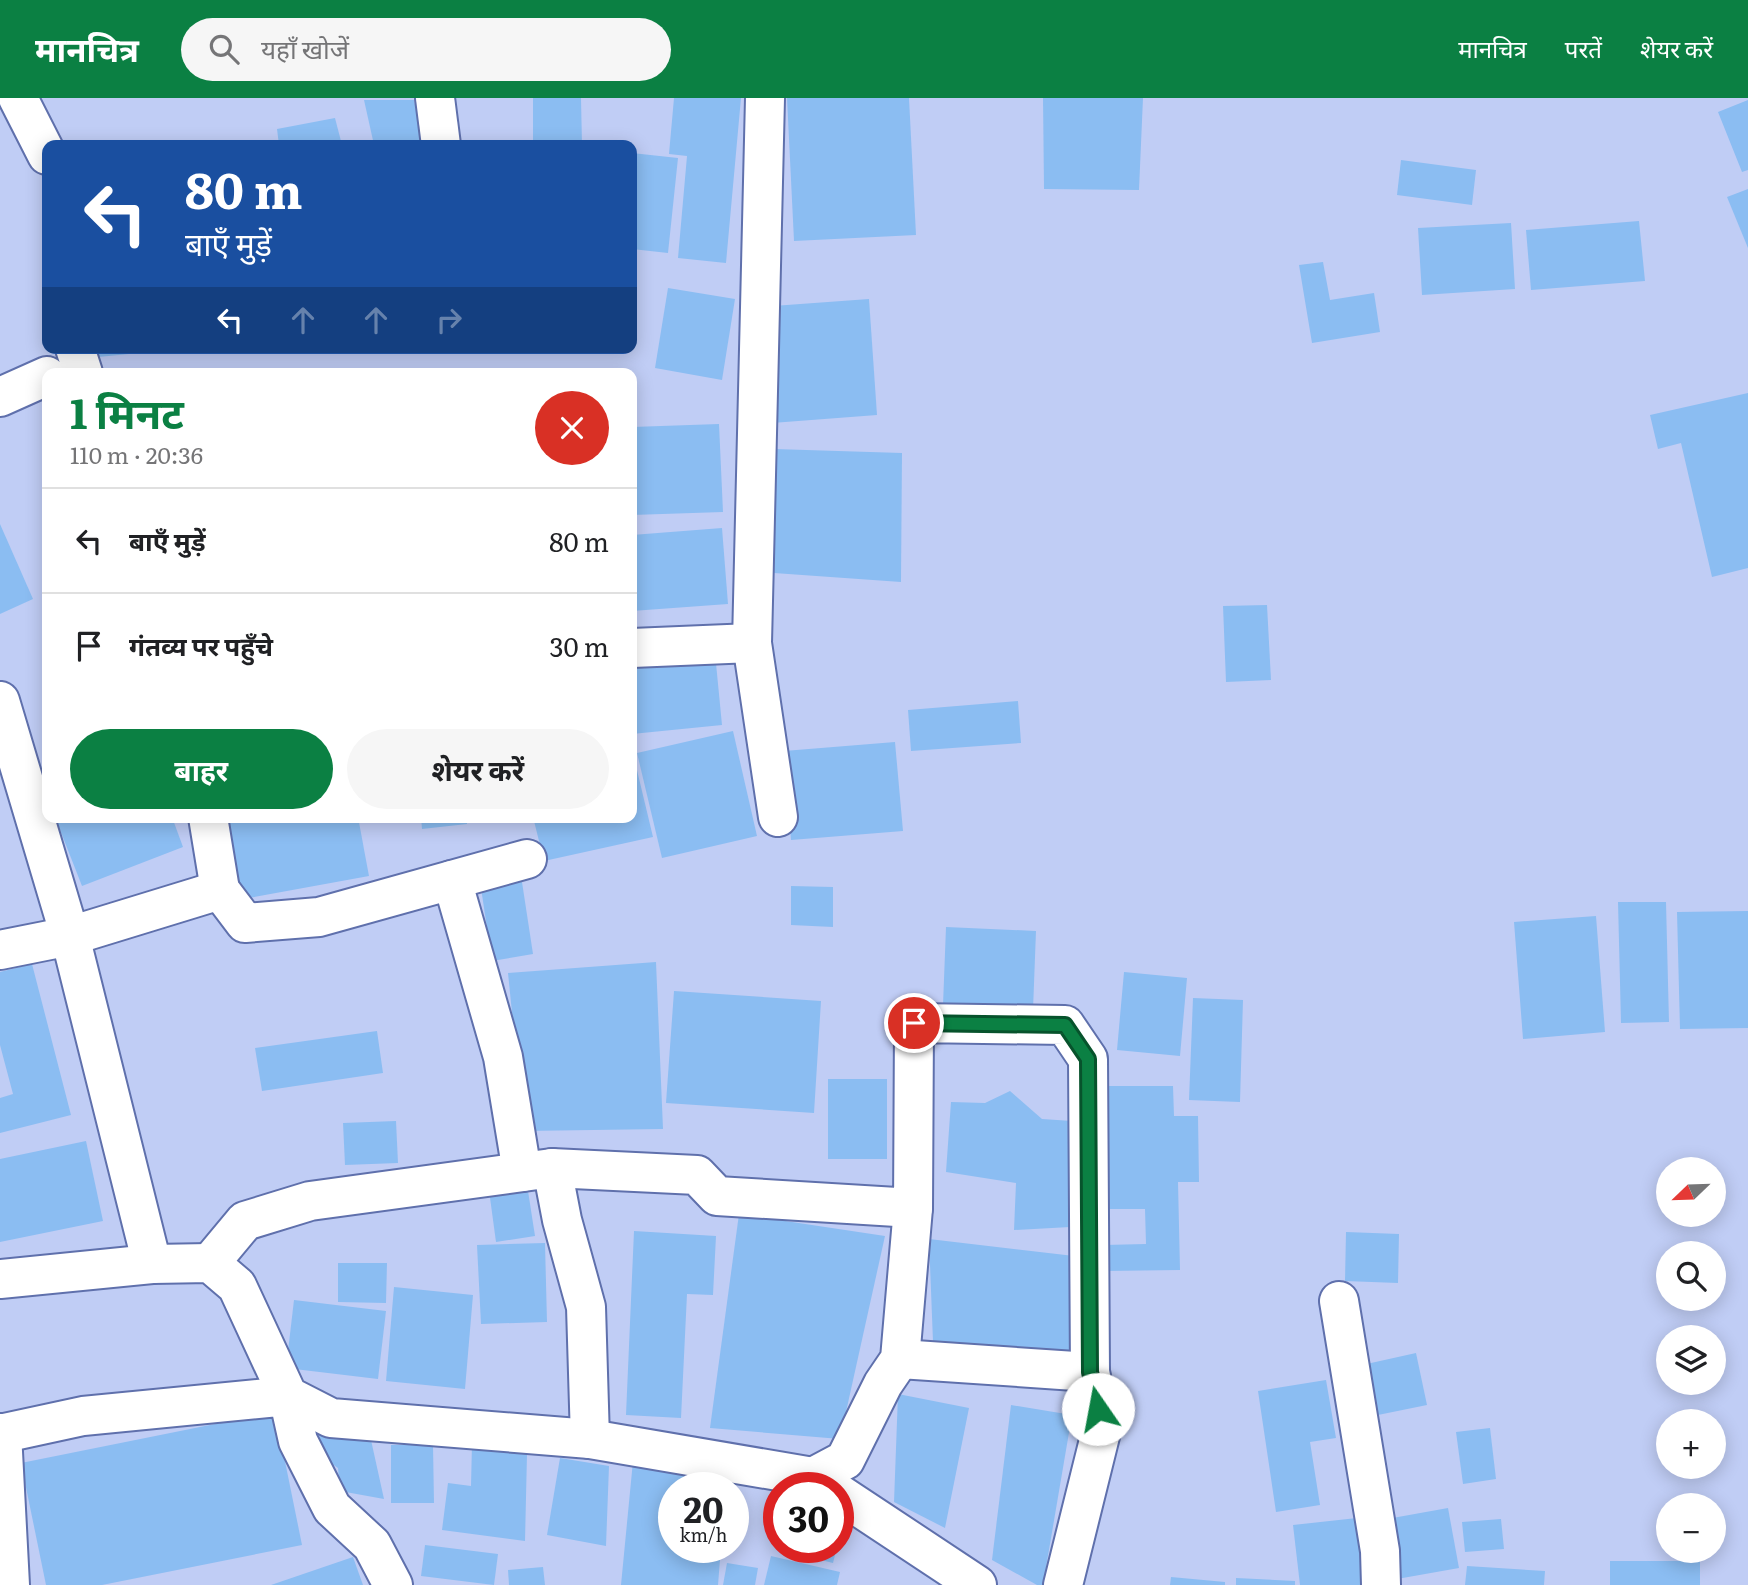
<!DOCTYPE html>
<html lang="hi">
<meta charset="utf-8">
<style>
body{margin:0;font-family:Literata,"Noto Sans Devanagari",serif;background:#f6f6f6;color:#202124;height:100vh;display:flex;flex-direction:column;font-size:26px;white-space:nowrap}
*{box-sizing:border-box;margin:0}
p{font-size:23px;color:#757577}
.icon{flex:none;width:38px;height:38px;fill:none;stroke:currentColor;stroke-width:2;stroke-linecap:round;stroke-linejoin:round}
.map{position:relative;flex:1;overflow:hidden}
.details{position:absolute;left:42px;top:270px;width:595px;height:455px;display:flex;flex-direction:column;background:#fff;border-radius:14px;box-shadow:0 4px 18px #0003}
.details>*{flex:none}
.top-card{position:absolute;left:42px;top:42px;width:595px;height:214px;border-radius:14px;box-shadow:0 4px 18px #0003;background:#1a4fa0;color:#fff;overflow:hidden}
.needle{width:46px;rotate:247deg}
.buttons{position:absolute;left:1656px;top:1059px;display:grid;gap:14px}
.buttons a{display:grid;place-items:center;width:70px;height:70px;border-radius:50%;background:#fff;box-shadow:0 4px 18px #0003;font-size:35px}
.speed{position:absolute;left:658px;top:1374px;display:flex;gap:14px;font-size:35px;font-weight:700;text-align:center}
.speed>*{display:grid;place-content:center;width:91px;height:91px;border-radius:50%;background:#fff;box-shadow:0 4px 18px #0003;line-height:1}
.speed small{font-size:18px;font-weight:400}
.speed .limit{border:10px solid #d22;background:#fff;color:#111}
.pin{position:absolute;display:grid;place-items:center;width:60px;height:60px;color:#fff;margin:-30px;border:4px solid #fff;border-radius:50%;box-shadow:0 2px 7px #0007}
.me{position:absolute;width:77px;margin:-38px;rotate:348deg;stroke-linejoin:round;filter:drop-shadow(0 0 5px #0008)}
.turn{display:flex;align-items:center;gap:24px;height:147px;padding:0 28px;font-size:32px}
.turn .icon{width:91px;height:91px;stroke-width:2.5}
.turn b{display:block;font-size:49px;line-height:60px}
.lanes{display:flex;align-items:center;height:66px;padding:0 28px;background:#0003;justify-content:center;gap:35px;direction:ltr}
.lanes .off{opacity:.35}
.round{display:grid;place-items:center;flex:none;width:74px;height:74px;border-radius:37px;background:#f6f6f6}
.headline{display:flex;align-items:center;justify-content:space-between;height:119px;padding:0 28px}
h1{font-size:42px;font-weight:700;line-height:52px;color:#0b8043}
.action{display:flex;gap:14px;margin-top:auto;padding:14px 28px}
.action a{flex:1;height:80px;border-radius:42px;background:#0b8043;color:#fff;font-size:28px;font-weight:700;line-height:80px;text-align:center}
.action a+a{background:#f6f6f6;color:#202124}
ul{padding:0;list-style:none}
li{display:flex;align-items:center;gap:21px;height:105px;padding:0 28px;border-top:2px solid #e0e0e0}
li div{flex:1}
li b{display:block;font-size:26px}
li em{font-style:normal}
header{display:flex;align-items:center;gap:42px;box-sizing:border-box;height:98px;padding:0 35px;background:#0b8043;color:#fff}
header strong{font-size:33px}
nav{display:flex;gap:38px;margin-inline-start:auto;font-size:24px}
.search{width:490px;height:63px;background:#f6f6f6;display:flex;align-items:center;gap:18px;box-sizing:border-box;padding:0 24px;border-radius:38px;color:#757577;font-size:26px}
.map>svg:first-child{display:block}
.building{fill:#8bbdf2}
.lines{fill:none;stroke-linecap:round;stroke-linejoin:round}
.minor-casing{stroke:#5f70ac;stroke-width:42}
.minor{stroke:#fff;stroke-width:38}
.route-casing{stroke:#07532c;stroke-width:18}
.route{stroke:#0b8043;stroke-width:12}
</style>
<header>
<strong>मानचित्र</strong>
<div class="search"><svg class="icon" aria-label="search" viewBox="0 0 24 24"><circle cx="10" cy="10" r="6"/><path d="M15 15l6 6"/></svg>यहाँ खोजें</div>
<nav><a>मानचित्र</a><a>परतें</a><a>शेयर करें</a></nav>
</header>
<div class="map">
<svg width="1748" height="1487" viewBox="0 0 1748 1487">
<rect width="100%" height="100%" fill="#c0cdf5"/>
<g class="building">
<polygon points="533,0 581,0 582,47 533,47"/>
<polygon points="674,0 741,0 726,165 678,160 687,58 669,56"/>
<polygon points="787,0 909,0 916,137 794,143"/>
<polygon points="1043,0 1143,0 1139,92 1044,91"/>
<polygon points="364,2 414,2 424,47 374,47"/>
<polygon points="1748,2 1748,72 1742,74 1718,14"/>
<polygon points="335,20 342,47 279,47 277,31"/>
<polygon points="632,55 678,60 668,155 632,151"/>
<polygon points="1401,62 1476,72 1472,107 1397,97"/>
<polygon points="1748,91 1748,150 1727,99"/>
<polygon points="1639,123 1645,183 1531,192 1526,132"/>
<polygon points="1511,125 1515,191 1422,197 1418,130"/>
<polygon points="1323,164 1330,202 1374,195 1380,234 1312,245 1299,167"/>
<polygon points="668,190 735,201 722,282 655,270"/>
<polygon points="869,201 877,317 772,325 773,208"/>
<polygon points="97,250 170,250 170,252 98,259"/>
<polygon points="1748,295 1748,470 1712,479 1681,345 1658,351 1650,317"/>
<polygon points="719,326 723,414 632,417 632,329"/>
<polygon points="774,351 902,355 901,484 774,475"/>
<polygon points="0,426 33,501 0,516"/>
<polygon points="722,430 728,506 632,513 632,437"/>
<polygon points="1267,507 1271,582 1226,584 1223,508"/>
<polygon points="715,555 722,627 632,636 632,563"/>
<polygon points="1018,603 1021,645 911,653 908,612"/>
<polygon points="733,633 757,738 662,760 637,655"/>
<polygon points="895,644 903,733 791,742 784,653"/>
<polygon points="636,668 653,739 544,763 533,719 632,719 632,669"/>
<polygon points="55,719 172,719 183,749 82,788"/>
<polygon points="223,719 358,719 369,778 238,802"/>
<polygon points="421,719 467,719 467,726 422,731"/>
<polygon points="522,784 533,856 492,863 481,790"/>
<polygon points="791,788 833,789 833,829 791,827"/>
<polygon points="1618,804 1666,804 1669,924 1621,925"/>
<polygon points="1748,813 1748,930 1680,931 1677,814"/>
<polygon points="1596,818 1605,934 1523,941 1514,824"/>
<polygon points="946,829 1036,833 1033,912 943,907"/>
<polygon points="656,864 663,1031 524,1033 508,875"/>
<polygon points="32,866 71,1017 0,1035 0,1000 13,996 0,947 0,874"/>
<polygon points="1124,874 1187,880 1180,958 1117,952"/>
<polygon points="674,893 821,903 814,1015 666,1005"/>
<polygon points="1193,900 1243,902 1240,1004 1189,1002"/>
<polygon points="377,933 383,975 262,993 255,950"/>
<rect x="828" y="981" width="59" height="80"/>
<polygon points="1098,988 1173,988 1174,1018 1198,1018 1199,1084 1178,1084 1180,1172 1105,1173 1104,1147 1146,1146 1145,1111 1099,1111"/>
<polygon points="1010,993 1042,1021 1072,1023 1070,1129 1014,1132 1016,1085 946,1074 951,1004 985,1005"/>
<polygon points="396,1023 398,1065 345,1067 343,1025"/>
<polygon points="86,1043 103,1123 0,1144 0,1061"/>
<polygon points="526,1080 535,1138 496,1144 488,1085"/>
<polygon points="739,1116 885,1138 840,1341 710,1330"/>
<polygon points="634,1133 716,1138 713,1197 687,1196 681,1320 626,1317"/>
<polygon points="1346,1134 1399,1136 1398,1185 1345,1183"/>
<polygon points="929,1141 1074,1158 1075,1257 933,1244"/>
<polygon points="545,1145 547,1224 481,1226 477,1147"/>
<polygon points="338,1165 387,1165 386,1205 338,1204"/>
<polygon points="394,1189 473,1197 465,1291 386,1283"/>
<polygon points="294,1202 386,1213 378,1281 286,1270"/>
<polygon points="1416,1255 1427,1307 1373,1318 1362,1267"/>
<polygon points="1326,1282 1336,1340 1310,1344 1320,1407 1276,1414 1258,1293"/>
<polygon points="898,1296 969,1310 945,1430 894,1404"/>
<polygon points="1011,1307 1072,1317 1043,1487 1037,1487 992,1462"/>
<polygon points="275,1314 302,1447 102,1487 46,1487 21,1365"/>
<polygon points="316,1329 371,1342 384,1401 340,1393 338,1370 328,1363"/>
<polygon points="1490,1330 1496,1381 1463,1386 1456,1334"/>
<polygon points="472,1345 527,1356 525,1443 442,1432 448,1385 471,1388"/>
<polygon points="391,1347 433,1347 434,1405 391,1405"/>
<polygon points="560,1360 609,1368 606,1448 547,1437"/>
<polygon points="633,1363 725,1381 724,1390 674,1390 674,1449 721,1449 718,1487 621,1487"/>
<polygon points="1448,1410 1459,1470 1397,1481 1387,1421"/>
<polygon points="1357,1420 1364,1487 1300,1487 1293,1427"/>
<polygon points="1501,1421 1504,1451 1465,1454 1462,1424"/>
<polygon points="425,1447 498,1456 494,1487 421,1478"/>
<polygon points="794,1449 837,1449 833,1465 793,1455"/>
<polygon points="771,1458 840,1474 837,1487 764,1487"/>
<polygon points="353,1459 363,1487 271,1487"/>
<rect x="1610" y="1463" width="90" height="24"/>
<polygon points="727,1465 758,1470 755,1487 723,1487"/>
<polygon points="1467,1468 1545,1473 1544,1487 1465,1487"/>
<polygon points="543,1469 545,1487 509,1487 508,1472"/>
<polygon points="1171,1479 1225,1484 1225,1487 1170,1487"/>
<polygon points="1236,1480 1295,1483 1295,1487 1236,1487"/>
</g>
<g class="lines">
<defs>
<g id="minor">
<polyline points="18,0 47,57"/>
<polyline points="435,0 441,47"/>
<polyline points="765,0 752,545 778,719"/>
<polyline points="75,250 83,275"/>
<polyline points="0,299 47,278"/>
<polyline points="632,550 752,545"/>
<polyline points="0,603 70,838 152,1166"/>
<polyline points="208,719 220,792"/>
<polyline points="452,782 503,959 522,1074"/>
<polyline points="0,852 70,838 220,792 245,825 319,819 527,761"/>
<polyline points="552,1070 562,1122 586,1209 590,1341"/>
<polyline points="210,1165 245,1123 310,1103 552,1070 697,1077 717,1098 913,1110 914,925 1065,927 1088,961 1090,1274 1102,1330 1063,1487"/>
<polyline points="0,1181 152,1166 210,1165 237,1188 288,1298 331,1320 590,1341 813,1379 830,1390"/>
<polyline points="1339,1203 1380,1453 1381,1487"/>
<polyline points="900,1261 1090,1274"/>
<polyline points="2,1335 10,1487"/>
<polyline points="0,1336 83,1318 288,1298 298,1343 332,1410 372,1447 393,1487"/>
<polyline points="813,1379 845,1362 883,1286 900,1261 913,1110"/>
<polyline points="838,1395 977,1487"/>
</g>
</defs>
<use href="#minor" class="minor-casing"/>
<use href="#minor" class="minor"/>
</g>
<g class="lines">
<defs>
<polyline id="route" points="914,925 1065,927 1088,961 1090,1274 1098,1311"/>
</defs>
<use href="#route" class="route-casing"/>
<use href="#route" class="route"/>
</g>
</svg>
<div class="buttons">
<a><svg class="needle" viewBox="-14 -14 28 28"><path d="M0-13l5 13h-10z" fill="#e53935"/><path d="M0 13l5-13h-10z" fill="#757577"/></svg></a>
<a><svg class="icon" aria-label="search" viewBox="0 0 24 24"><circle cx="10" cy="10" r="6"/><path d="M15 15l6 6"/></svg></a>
<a><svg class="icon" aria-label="layers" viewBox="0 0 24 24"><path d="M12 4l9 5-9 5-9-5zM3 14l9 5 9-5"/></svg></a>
<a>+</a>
<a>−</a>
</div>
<div class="speed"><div>20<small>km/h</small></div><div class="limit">30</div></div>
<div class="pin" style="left:914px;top:925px;background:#d93025"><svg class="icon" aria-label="arrive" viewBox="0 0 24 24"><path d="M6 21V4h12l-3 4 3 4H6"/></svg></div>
<svg class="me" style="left:1098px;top:1311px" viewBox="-20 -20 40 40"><circle r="19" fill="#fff"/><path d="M0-13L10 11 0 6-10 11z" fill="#0b8043"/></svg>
<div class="top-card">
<div class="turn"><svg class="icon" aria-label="left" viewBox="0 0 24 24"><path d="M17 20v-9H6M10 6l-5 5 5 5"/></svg><div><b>80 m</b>बाएँ मुड़ें</div></div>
<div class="lanes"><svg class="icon" aria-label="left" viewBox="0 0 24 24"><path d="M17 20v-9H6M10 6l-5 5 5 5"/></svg><svg class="icon off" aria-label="ahead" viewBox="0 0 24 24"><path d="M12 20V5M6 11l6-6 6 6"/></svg><svg class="icon off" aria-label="ahead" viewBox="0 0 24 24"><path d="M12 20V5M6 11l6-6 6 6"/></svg><svg class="icon off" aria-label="right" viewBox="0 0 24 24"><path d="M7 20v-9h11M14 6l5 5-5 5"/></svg></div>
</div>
<section class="details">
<div class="headline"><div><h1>1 मिनट</h1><p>110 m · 20:36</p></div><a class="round" style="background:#d93025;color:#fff"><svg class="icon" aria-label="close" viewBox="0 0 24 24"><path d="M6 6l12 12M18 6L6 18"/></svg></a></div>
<ul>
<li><svg class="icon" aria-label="left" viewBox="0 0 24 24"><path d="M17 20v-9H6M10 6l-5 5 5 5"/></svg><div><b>बाएँ मुड़ें</b></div><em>80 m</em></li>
<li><svg class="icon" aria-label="arrive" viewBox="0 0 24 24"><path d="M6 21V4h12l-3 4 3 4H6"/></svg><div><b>गंतव्य पर पहुँचे</b></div><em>30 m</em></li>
</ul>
<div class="action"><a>बाहर</a><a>शेयर करें</a></div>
</section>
</div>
